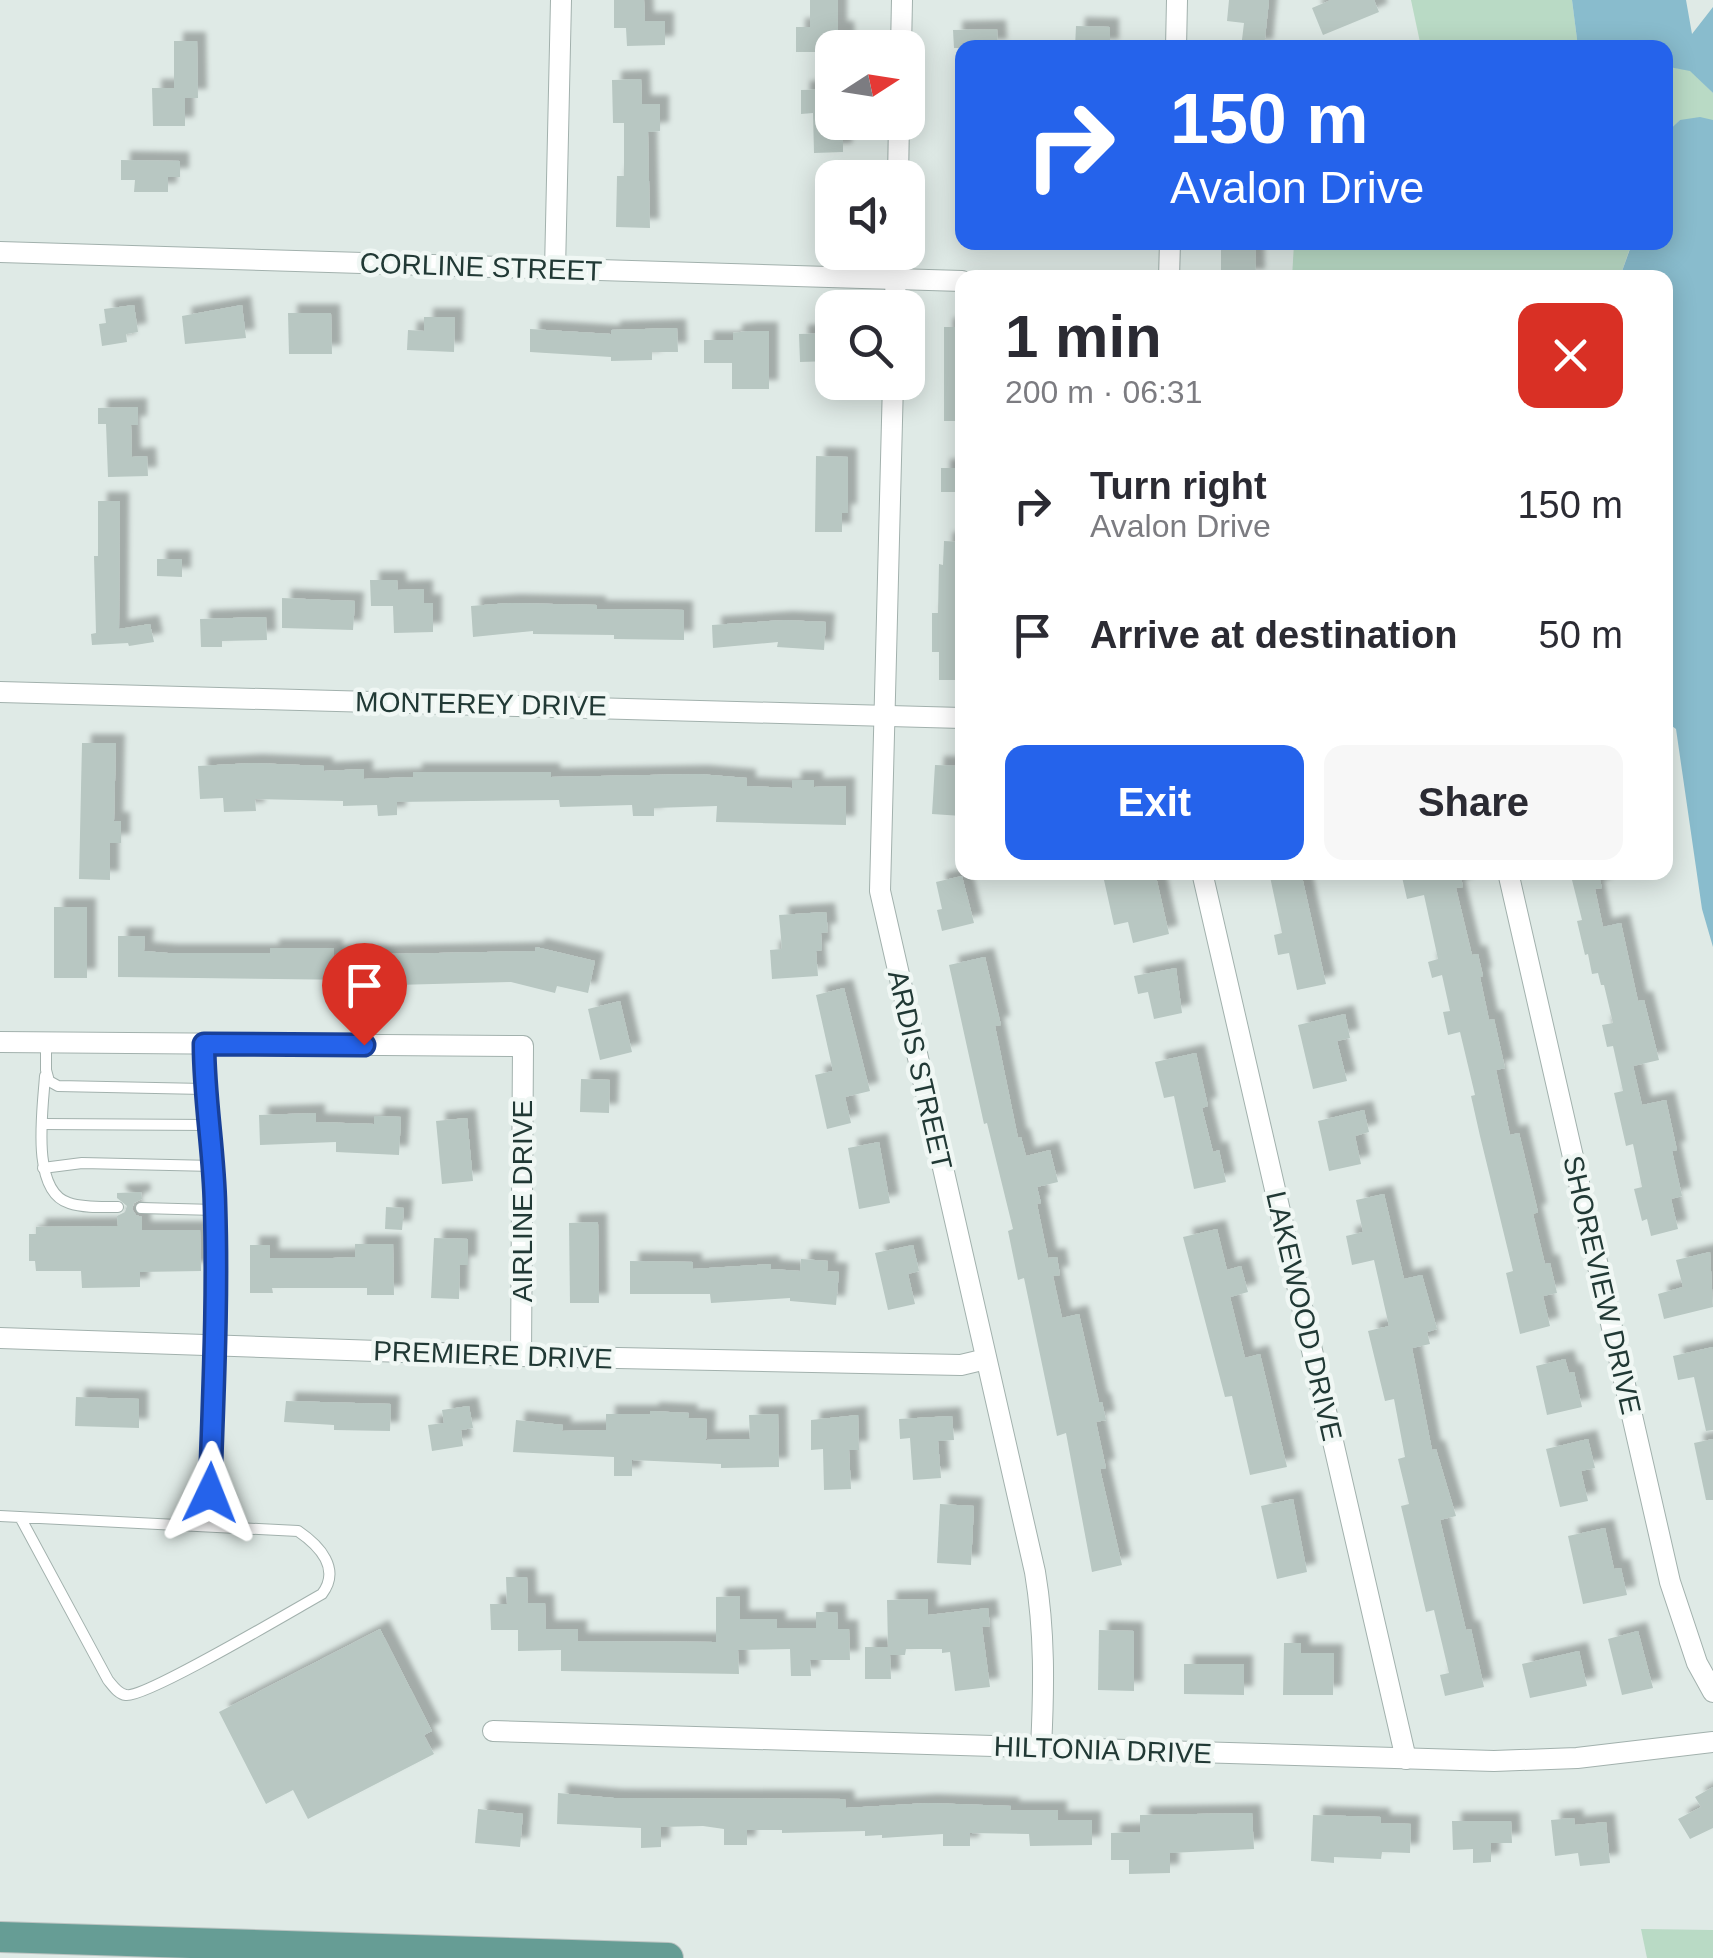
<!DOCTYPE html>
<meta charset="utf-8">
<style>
body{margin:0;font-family:Helvetica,sans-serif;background:#f7f7f7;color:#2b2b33;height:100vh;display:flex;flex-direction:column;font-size:38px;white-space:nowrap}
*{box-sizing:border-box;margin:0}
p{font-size:32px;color:#7c7c81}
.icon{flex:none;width:55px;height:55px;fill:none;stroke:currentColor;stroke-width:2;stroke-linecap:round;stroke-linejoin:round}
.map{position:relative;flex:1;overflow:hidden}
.drawer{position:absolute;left:955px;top:270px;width:718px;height:610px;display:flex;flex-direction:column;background:#fff;border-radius:20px;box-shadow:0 5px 25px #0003}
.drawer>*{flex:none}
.guide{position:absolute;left:955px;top:40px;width:718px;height:210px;border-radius:20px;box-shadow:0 5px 25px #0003;background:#2563eb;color:#fff;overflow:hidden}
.needle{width:65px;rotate:78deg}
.fabs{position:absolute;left:815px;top:30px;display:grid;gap:20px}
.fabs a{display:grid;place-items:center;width:110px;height:110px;border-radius:20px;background:#fff;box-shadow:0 5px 25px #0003;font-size:50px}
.pin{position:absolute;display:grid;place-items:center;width:85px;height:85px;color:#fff;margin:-102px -42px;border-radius:50% 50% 50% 0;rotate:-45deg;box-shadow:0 0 10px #0007}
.pin .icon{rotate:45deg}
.me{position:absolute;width:110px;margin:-55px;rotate:2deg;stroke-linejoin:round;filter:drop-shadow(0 0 8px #0008)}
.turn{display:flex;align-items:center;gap:35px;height:210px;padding:0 50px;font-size:45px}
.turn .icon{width:130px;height:130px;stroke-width:2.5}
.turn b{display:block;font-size:70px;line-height:85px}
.round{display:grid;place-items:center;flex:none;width:105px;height:105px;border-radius:20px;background:#f7f7f7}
.headline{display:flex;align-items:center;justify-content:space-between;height:170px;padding:0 50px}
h1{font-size:60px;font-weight:700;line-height:75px}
.cta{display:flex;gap:20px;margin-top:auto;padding:20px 50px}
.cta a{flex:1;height:115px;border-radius:20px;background:#2563eb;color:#fff;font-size:40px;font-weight:700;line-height:115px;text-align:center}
.cta a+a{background:#f7f7f7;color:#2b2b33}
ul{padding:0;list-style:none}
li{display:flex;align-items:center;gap:30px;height:130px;padding:0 50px}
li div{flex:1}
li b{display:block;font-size:38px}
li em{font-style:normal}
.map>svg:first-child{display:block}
.green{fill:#b9dac5}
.water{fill:#89bccd}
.building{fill:#b8c7c2;filter:url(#shadow)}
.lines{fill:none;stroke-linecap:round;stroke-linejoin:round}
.service-casing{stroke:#a2b1ad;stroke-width:12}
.minor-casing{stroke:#a2b1ad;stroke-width:22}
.primary-casing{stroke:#bcc4c2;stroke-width:32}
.service{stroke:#fff;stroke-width:10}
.minor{stroke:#fff;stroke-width:20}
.primary{stroke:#669d95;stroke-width:30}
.route-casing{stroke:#184099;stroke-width:25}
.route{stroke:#2563eb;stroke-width:18}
.labels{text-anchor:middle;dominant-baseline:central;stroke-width:9;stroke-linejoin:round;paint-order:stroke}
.street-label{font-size:28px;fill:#213935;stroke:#f0f7f4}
</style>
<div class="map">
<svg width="1713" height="1958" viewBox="0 0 1713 1958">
<defs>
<filter id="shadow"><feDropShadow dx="9" dy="-9" stdDeviation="2.5" flood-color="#0004"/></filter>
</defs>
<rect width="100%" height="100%" fill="#dfeae6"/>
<g class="green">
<polygon points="1411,0 1572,0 1578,47 1421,47"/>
<polygon points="1669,67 1690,70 1713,93 1713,120 1680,120 1665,134 1665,70"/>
<polygon points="1628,242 1630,248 1620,277 1292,278 1294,243"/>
<polygon points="1641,1929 1713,1930 1713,1958 1647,1958"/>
</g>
<g class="water">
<polygon points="1572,0 1686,0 1692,34 1713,7 1713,93 1690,71 1669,67 1665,70 1665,48 1578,47"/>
<polygon points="1700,117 1713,120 1713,947 1702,909 1676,729 1665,721 1665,438 1669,434 1665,412 1665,278 1620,277 1630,249 1629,243 1665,242 1665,169 1671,164 1665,134 1680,120"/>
</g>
<g class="building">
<polygon points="614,0 644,0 645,21 665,21 665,45 627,46 626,28 614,28"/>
<polygon points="810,0 838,0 838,30 845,30 846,48 832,48 832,52 796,52 796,27 810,27"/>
<polygon points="1229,0 1269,0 1264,48 1241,48 1244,23 1227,21"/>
<polygon points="1331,0 1374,0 1379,12 1323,35 1312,8"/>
<polygon points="1076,26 1110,27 1110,48 1075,48"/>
<polygon points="997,29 998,48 954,48 953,30"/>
<polygon points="174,41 197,41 198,98 185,98 185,126 153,126 152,88 174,88"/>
<polygon points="641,79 642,104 660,104 660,131 648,132 650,228 616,227 617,176 624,176 624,123 613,123 612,80"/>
<polygon points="832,89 832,122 843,122 843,152 814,153 813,113 801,114 801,90"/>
<polygon points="121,160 180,161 180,177 168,177 168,192 134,192 135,180 121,180"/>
<polygon points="1221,242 1255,242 1256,278 1221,278"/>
<polygon points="134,305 138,332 126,334 127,342 102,346 99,324 106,323 104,309"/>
<polygon points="242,305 246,338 185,344 182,316"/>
<polygon points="288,313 331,313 332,354 289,354"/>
<polygon points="424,317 455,317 454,352 407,350 408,330 424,331"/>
<rect x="944" y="327" width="18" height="94"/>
<polygon points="677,328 678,352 652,352 652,360 611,361 611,357 530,352 530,329 611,334 611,330"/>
<polygon points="748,331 769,331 769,389 732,389 732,363 704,363 704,340 733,340 733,333"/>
<polygon points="832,333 832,361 800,362 799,334"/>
<polygon points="138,407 138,425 131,425 132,457 147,456 148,476 108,477 106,424 98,424 98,408"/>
<polygon points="816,456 848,457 848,513 842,513 842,532 815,532"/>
<rect x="941" y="468" width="21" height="24"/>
<polygon points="98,501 120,501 119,629 150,624 154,642 129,646 128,643 92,645 91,634 96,633 94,556 98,556"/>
<polygon points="944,541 962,542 962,680 939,680 939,652 932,652 932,613 938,613 939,564 943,565"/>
<polygon points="157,559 182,559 182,577 157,576"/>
<polygon points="370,580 397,580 398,590 424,589 424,603 433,603 433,632 394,633 393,606 371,606"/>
<polygon points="282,598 355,601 353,630 282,628"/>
<polygon points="511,603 597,605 597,609 684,610 684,640 614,639 614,635 533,634 533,631 473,637 471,606"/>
<polygon points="266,617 267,640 222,641 222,647 201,647 200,619"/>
<polygon points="784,620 826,622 824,650 777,647 778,642 713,648 712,625"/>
<polygon points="82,743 116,743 114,821 121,821 121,843 110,843 110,880 79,879"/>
<polygon points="253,763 324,766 324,771 364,769 364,779 413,777 413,772 551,772 551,777 699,774 747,778 747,786 792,788 792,780 814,780 814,787 846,786 846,825 716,822 717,806 654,808 654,816 633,816 632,805 560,807 559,800 397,802 397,815 378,816 377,805 343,806 343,801 255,799 256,811 224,812 223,798 200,799 198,766"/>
<polygon points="935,765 962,766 962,816 932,814"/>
<polygon points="1135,872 1155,872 1169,934 1133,943 1128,922 1114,925 1104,880"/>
<polygon points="1269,872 1301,872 1326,984 1297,990 1289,953 1278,955 1274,935 1282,933"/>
<polygon points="1411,872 1460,872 1463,887 1456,888 1472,955 1478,954 1483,976 1480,977 1489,1020 1494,1019 1505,1068 1496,1070 1510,1135 1519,1133 1538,1212 1533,1214 1545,1264 1550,1263 1557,1293 1543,1296 1550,1326 1520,1334 1506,1273 1513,1271 1480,1136 1471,1096 1475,1095 1460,1032 1448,1035 1443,1012 1450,1011 1442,975 1432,978 1428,962 1438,959 1424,895 1407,899 1402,877 1412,875"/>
<polygon points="1570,872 1598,872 1602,888 1595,889 1603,927 1621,923 1638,1001 1644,1000 1659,1060 1633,1066 1642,1105 1666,1100 1677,1150 1672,1151 1682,1196 1671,1199 1678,1229 1651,1236 1647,1219 1642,1221 1634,1189 1642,1187 1633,1144 1626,1146 1614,1093 1623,1091 1613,1046 1607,1047 1602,1025 1613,1023 1604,985 1601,985 1598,973 1592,974 1588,954 1585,955 1577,921 1582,920"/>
<polygon points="962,876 974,923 942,931 937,910 942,909 936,882"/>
<rect x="54" y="907" width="33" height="71"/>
<polygon points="826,912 828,932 821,933 822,950 816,951 818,976 772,979 770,950 782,949 779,915"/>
<polygon points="118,936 145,936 144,951 168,953 270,953 270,948 334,948 334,955 438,953 535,951 536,947 595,961 588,993 557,986 555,993 511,982 357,986 357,980 118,977"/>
<polygon points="985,957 1001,1025 995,1026 1018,1138 1021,1137 1026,1156 1050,1150 1058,1182 1037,1187 1041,1203 1037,1204 1048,1258 1057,1257 1060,1275 1053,1276 1062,1318 1079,1314 1099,1402 1102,1402 1106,1420 1096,1422 1106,1468 1100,1469 1122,1565 1092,1572 1066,1433 1057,1436 1024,1278 1018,1280 1008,1231 1013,1229 987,1123 984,1124 949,965"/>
<polygon points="1176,968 1182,1013 1154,1019 1148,992 1138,994 1134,976"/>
<polygon points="844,988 870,1091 845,1097 851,1123 827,1129 815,1075 833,1071 816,995"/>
<polygon points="620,1001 632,1052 600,1060 588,1009"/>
<polygon points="1345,1014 1350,1038 1337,1041 1347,1081 1313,1089 1298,1025"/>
<polygon points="1196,1053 1208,1106 1202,1108 1213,1152 1219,1150 1226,1182 1194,1189 1174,1096 1164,1098 1155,1062"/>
<polygon points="581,1079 610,1080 609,1113 580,1112"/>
<polygon points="1364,1110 1369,1132 1355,1136 1361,1164 1329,1171 1318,1121"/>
<polygon points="316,1113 316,1122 374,1124 374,1116 401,1117 399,1155 336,1152 336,1142 260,1145 259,1115"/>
<polygon points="467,1118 473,1181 442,1184 436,1121"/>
<polygon points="879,1142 890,1203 859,1209 848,1148"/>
<polygon points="141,1192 142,1199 134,1203 132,1209 136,1215 142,1217 142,1230 200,1230 201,1271 140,1272 140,1287 82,1288 81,1271 36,1271 35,1261 29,1261 29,1234 36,1234 36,1227 118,1226 117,1216 125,1212 127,1206 117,1198 117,1193"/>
<polygon points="1384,1194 1404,1279 1422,1275 1437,1329 1427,1332 1430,1344 1412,1348 1432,1450 1436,1449 1456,1516 1440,1520 1466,1630 1471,1629 1484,1687 1445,1696 1440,1675 1449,1673 1434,1610 1426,1612 1401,1506 1409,1504 1398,1459 1405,1457 1394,1399 1385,1401 1368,1331 1389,1326 1374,1260 1352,1265 1346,1236 1363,1232 1356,1200"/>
<polygon points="386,1207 404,1208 402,1230 385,1229"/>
<polygon points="598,1222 599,1303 570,1303 569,1223"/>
<polygon points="1217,1229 1227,1270 1241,1266 1248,1292 1230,1297 1245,1358 1260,1354 1287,1467 1250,1475 1232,1396 1225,1397 1183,1237"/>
<polygon points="434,1238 468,1239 468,1265 460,1265 459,1299 431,1298"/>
<polygon points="355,1244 393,1244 394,1295 367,1295 367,1288 272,1288 273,1293 250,1293 250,1245 270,1245 270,1258 333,1258 355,1257"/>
<polygon points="913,1245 919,1271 908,1274 915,1304 888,1310 875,1253"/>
<polygon points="1710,1252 1713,1307 1664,1319 1658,1294 1683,1287 1676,1260"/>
<polygon points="801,1259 828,1261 827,1271 839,1272 836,1305 790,1301 790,1298 711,1303 710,1294 630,1294 630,1261 693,1262 693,1269 771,1264 771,1269 800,1271"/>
<polygon points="1713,1347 1713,1430 1706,1431 1694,1377 1678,1380 1673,1356"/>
<polygon points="1565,1359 1569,1373 1574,1372 1582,1407 1547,1415 1536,1366"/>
<polygon points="76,1397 139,1399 139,1428 75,1426"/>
<polygon points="286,1401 391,1404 390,1431 334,1430 334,1425 284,1422"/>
<polygon points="469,1406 473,1428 461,1430 463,1446 432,1451 428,1425 444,1423 442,1410"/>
<polygon points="650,1411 689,1413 688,1418 707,1419 706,1440 750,1439 749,1415 778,1414 779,1467 721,1468 721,1464 632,1460 632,1476 614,1476 614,1457 513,1452 516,1420 563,1425 562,1431 606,1430 606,1414 650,1414"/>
<polygon points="858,1415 859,1450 849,1450 851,1489 824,1490 823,1449 811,1450 811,1420"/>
<polygon points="952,1416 954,1440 938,1441 941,1478 913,1480 910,1438 900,1439 899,1419"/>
<polygon points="1588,1439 1595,1468 1581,1471 1588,1501 1560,1507 1546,1449"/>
<polygon points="1713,1439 1713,1500 1706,1500 1694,1443"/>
<polygon points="1293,1499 1307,1572 1277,1579 1261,1506"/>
<polygon points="940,1504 974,1506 971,1565 937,1563"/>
<polygon points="1605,1528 1614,1569 1621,1568 1627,1595 1583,1604 1568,1536"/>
<polygon points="506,1577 527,1577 528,1603 545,1603 546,1629 578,1629 578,1641 716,1642 716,1597 740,1596 740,1619 777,1619 777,1628 816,1628 816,1612 837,1612 838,1629 849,1629 850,1660 810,1660 811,1676 791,1676 790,1649 738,1650 739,1674 561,1671 561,1650 518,1651 518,1630 491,1630 490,1604 507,1604"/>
<polygon points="928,1599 928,1615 988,1608 990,1626 982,1627 990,1687 955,1691 950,1652 942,1653 942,1649 906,1649 905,1655 890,1655 891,1679 865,1679 865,1647 888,1647 887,1600"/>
<polygon points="380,1629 432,1731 424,1735 434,1754 308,1819 293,1790 266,1804 219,1712"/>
<polygon points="1099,1630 1134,1631 1134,1691 1098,1690"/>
<polygon points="1638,1631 1653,1688 1622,1695 1608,1639"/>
<polygon points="1284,1643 1301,1643 1301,1653 1334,1653 1333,1695 1283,1695"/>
<polygon points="1579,1651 1587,1686 1530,1698 1522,1664"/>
<polygon points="1184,1664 1244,1664 1244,1695 1184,1694"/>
<polygon points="1713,1787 1713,1828 1690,1839 1678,1819 1701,1807 1695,1797"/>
<polygon points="558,1793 614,1798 845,1799 846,1808 928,1803 1011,1806 1010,1810 1058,1810 1058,1820 1092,1820 1092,1845 1030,1846 1029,1834 970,1833 970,1846 943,1846 943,1834 882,1838 882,1835 865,1836 865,1831 782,1833 782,1830 747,1830 747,1845 724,1845 724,1829 703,1826 661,1827 661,1847 641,1848 641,1828 557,1824"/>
<polygon points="478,1809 523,1814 520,1847 475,1843"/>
<polygon points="1252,1813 1254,1849 1170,1853 1170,1873 1129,1874 1129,1860 1111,1860 1111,1833 1140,1832 1140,1815"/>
<polygon points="1313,1815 1381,1817 1381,1823 1411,1824 1410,1853 1382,1852 1381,1859 1334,1857 1334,1863 1311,1861"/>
<polygon points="1574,1818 1575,1825 1606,1822 1610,1863 1580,1866 1578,1853 1555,1856 1551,1820"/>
<polygon points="1452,1821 1511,1821 1512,1843 1491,1843 1491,1862 1473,1863 1473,1849 1453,1850"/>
</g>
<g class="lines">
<defs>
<g id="service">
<polyline points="46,1043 46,1070 49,1081 58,1086 204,1089"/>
<path d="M 204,1044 C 204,1100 215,1155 215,1212 C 217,1316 212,1421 208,1525"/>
<path d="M 45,1076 C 43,1108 30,1191 69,1203 C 84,1208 102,1207 118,1207"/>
<polyline points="42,1124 209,1125"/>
<polyline points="43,1168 82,1163 214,1166"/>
<polyline points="141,1208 215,1210"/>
<path d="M 0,1516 L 298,1531 C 320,1546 341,1569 322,1594 C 295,1609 144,1699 126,1695 C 118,1694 113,1686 108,1680 L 20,1517"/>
</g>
<g id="minor">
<polyline points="901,48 902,0"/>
<polyline points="1176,48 1177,0"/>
<polyline points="898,178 899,122"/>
<polyline points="0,252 962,281"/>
<polyline points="555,270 561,0"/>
<polyline points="1169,278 1170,242"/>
<polyline points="895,308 896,252"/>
<path d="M 893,382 L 880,891 L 1035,1572 C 1045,1632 1044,1688 1041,1748"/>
<polyline points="0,692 962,718"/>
<polyline points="1202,872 1406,1759"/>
<polyline points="1508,872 1670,1582 1697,1663 1713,1692"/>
<polyline points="0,1042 523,1046 521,1356"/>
<polyline points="0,1338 521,1356 961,1365 986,1359"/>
<polyline points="493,1731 1494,1761 1577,1758 1713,1742"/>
</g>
<polyline id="primary" points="0,1937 668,1958"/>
</defs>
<use href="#service" class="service-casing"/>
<use href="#minor" class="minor-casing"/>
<use href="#primary" class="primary-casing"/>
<use href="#service" class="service"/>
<use href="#minor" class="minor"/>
<use href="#primary" class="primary"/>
</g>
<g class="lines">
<defs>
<path id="route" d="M 210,1493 C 213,1397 218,1302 215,1206 C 214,1151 204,1099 204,1044 L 364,1045"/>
</defs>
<use href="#route" class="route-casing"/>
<use href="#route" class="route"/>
</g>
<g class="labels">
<g class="street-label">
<text transform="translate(481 267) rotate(2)">CORLINE STREET</text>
<text transform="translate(481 704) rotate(1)">MONTEREY DRIVE</text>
<text transform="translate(920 1070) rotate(77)">ARDIS STREET</text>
<text transform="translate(522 1201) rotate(-90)">AIRLINE DRIVE</text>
<text transform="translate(1602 1285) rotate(77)">SHOREVIEW DRIVE</text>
<text transform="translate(1304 1316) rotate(77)">LAKEWOOD DRIVE</text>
<text transform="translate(493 1355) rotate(2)">PREMIERE DRIVE</text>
<text transform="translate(1103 1750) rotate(2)">HILTONIA DRIVE</text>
</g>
</g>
</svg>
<div class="fabs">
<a><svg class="needle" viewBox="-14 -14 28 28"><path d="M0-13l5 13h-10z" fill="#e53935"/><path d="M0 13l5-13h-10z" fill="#7c7c81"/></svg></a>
<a><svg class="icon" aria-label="sound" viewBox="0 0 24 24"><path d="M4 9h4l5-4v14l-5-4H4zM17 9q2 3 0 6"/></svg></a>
<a><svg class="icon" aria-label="search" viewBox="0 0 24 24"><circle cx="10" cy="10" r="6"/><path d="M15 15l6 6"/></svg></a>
</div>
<div class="pin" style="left:364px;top:1045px;background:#d93025"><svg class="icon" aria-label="arrive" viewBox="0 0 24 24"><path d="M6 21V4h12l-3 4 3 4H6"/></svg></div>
<svg class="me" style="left:210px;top:1493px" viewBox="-20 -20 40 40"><path d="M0-17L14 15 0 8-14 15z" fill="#2563eb" stroke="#fff" stroke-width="4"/></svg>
<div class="guide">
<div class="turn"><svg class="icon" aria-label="right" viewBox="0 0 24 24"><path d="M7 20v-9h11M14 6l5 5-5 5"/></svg><div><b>150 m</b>Avalon Drive</div></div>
</div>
<section class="drawer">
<div class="headline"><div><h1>1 min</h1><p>200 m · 06:31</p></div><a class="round" style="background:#d93025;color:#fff"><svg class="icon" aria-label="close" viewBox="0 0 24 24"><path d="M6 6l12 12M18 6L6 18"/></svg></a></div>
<ul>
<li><svg class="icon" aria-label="right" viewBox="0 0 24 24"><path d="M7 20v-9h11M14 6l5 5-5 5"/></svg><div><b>Turn right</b><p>Avalon Drive</p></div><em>150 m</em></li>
<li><svg class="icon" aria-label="arrive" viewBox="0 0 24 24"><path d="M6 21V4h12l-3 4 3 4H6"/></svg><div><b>Arrive at destination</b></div><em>50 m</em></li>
</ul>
<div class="cta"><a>Exit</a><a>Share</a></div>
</section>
</div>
